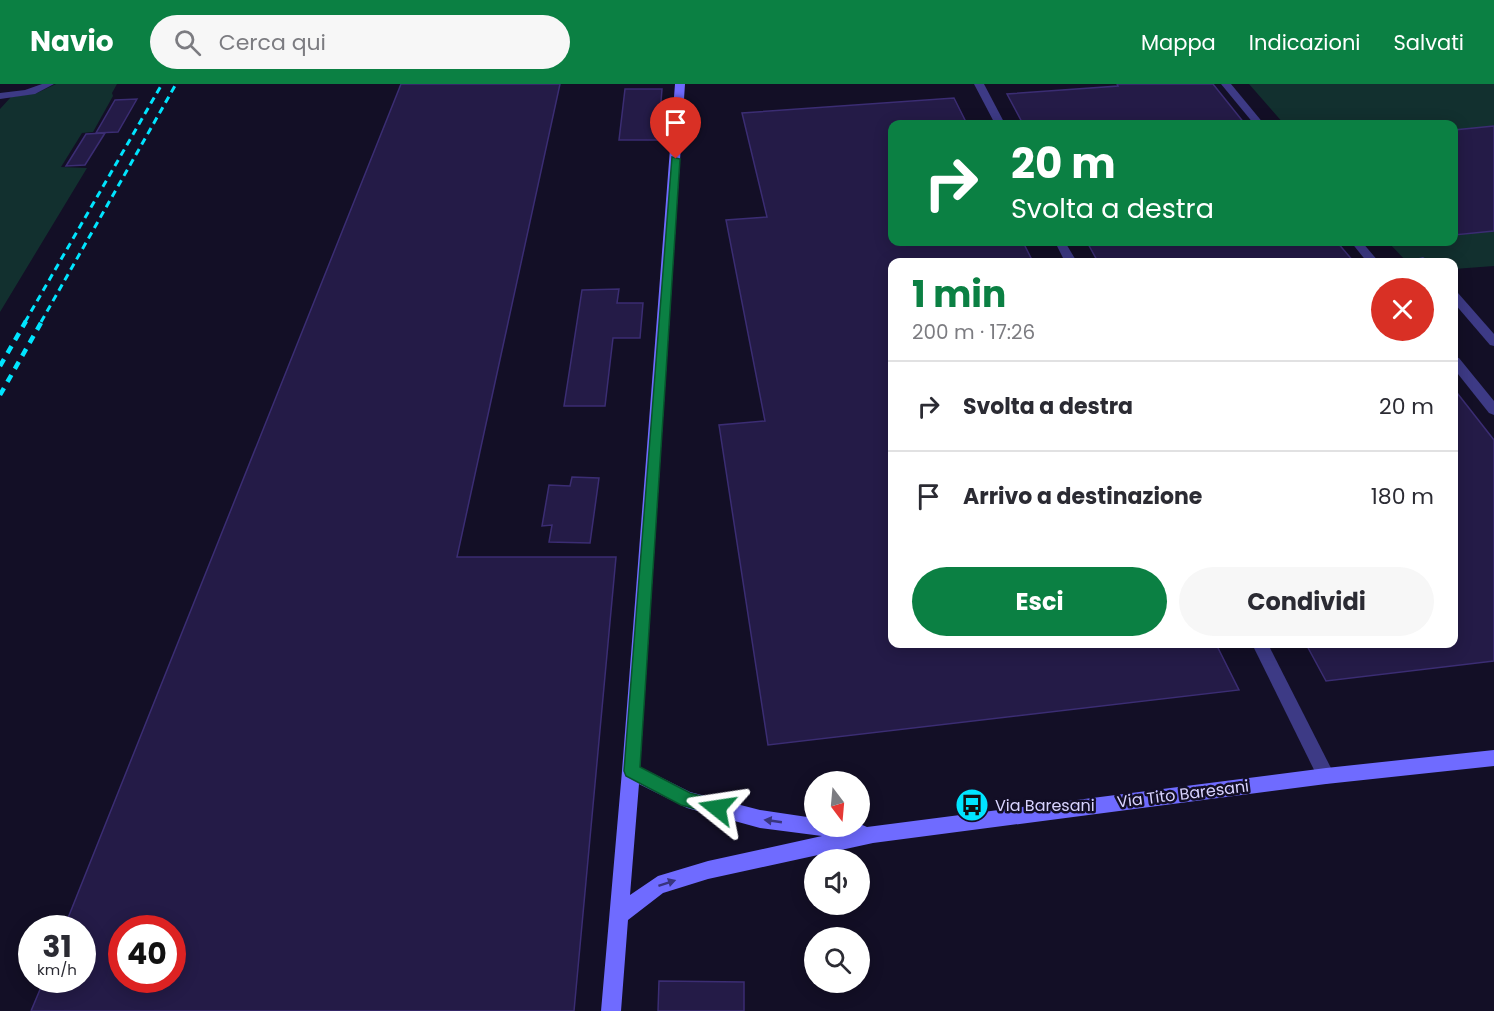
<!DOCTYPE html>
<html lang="it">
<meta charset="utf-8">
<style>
body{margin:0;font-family:Poppins,sans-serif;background:#f7f7f7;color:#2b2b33;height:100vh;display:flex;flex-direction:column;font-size:22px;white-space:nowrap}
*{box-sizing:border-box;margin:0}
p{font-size:20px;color:#7c7c81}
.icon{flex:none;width:33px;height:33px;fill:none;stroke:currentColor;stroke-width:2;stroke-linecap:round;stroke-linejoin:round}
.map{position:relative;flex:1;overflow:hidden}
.details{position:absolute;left:888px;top:174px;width:570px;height:390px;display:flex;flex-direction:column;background:#fff;border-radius:12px;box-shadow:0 3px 15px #0003}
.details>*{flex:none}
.guide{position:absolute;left:888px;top:36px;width:570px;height:126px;border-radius:12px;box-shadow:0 3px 15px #0003;background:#0b8043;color:#fff;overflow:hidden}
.needle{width:39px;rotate:164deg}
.fabs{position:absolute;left:804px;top:687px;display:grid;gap:12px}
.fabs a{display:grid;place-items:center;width:66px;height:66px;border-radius:50%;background:#fff;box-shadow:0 3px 15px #0003;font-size:30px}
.speed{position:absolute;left:18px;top:831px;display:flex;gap:12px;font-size:30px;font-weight:700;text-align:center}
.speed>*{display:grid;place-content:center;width:78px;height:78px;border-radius:50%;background:#fff;box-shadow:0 3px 15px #0003;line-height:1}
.speed small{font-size:15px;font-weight:400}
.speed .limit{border:9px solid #d22;background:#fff;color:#111}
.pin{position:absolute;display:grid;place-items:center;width:51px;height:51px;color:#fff;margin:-62px -26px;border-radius:50% 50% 50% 0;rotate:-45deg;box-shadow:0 0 6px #0007}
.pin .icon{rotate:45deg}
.me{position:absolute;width:66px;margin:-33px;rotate:285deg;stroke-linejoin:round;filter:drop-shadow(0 0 4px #0008)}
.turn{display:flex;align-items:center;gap:21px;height:126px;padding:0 24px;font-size:27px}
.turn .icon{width:78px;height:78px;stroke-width:2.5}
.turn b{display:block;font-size:42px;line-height:51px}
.round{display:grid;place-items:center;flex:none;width:63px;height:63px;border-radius:32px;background:#f7f7f7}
.overview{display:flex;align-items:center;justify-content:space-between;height:102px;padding:0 24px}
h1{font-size:36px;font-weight:700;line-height:45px;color:#0b8043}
.cta{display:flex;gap:12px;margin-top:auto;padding:12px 24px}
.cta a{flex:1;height:69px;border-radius:36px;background:#0b8043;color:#fff;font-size:24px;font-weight:700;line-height:69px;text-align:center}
.cta a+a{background:#f7f7f7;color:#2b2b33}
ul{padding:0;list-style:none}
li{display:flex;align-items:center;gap:18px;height:90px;padding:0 24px;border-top:2px solid #e1e1e2}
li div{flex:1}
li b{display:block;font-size:22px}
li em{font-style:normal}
header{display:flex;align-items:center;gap:36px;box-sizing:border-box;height:84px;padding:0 30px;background:#0b8043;color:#fff}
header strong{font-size:28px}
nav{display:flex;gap:33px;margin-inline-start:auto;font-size:21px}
.search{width:420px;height:54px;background:#f7f7f7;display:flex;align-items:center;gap:15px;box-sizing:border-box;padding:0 21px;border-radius:33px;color:#7c7c81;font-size:22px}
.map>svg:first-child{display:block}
.green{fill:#12302f}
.building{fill:#241b47;stroke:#3b2d73;stroke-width:1.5;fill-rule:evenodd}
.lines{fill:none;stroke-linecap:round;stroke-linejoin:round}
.lane{fill:#3d3a85;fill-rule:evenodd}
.street{fill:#3d3a85;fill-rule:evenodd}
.secondary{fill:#6f6bff;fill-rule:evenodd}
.rail-far1{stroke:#00e5ff;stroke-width:3;stroke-dasharray:7 5;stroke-linecap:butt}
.rail{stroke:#00e5ff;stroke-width:4.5;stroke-dasharray:8 7;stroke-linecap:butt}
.oneway{fill:#38347d}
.route{fill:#0b8043;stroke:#07532c;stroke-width:1.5}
.labels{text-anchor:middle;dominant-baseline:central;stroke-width:5;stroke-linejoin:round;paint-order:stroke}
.street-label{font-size:16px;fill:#d9d4ff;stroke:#130f26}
.poi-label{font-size:16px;fill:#d9d4ff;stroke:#130f26;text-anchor:start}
</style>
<header>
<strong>Navio</strong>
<div class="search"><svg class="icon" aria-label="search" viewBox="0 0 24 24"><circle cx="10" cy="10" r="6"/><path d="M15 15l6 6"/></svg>Cerca qui</div>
<nav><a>Mappa</a><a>Indicazioni</a><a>Salvati</a></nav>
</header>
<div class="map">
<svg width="1494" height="927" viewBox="0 0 1494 927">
<rect width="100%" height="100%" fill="#130f26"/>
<g class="green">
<polygon points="56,0 117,0 112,9 113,12 93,48 82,49 61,83 87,84 0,228 0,25 11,13 37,9"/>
<polygon points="1249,0 1494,0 1494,182 1454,185 1454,178 1407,178 1388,158 1454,158 1454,40 1284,40"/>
</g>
<g class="building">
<path d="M 401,0 L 560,0 L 457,473 L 616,473 L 574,927 L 31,927 L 44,896 L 82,896 L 82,844 L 64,844 ZM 122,844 L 172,844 L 172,896 L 122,896 Z"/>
<polygon points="1117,0 1213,0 1245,40 1023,40 1007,10 1118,2"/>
<polygon points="625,5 662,5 658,56 619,56"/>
<polygon points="954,14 967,40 892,40 892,158 1023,158 1033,178 892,178 892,560 1216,560 1239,606 768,661 719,341 765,337 726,136 767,133 742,29"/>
<polygon points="137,15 118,48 96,49 115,16"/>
<polygon points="1494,42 1494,147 1454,151 1454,46"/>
<polygon points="105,49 85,81 66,82 86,50"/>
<polygon points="1087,158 1337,158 1354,178 1098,178"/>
<polygon points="619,205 617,219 643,219 640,254 613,254 605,322 564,322 582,206"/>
<polygon points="1454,305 1494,356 1494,577 1326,597 1306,560 1454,560"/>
<polygon points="572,393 599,394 590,459 549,458 552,441 542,442 549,401 570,402"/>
<polygon points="659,897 744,898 744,927 658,927"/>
</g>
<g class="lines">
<g class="lane">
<polygon points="1221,0 1231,0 1264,40 1254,40"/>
<polygon points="1351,158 1362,158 1379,178 1367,178"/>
<polygon points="1454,273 1459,274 1494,317 1494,331 1489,329 1454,285"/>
</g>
<g class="street">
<polygon points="42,0 54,0 35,10 0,15 0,9 25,6"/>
<polygon points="974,0 984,0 1005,40 995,40"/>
<polygon points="1055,158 1065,158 1077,178 1065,178"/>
<polygon points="1423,173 1431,178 1418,178 1419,174"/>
<polygon points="1454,208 1458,209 1494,250 1494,262 1490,261 1454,219"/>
<polygon points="1252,560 1268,560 1332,686 1335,692 1332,698 1326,700 1320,698"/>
</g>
<path class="secondary" d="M 675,0 L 685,0 L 640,683 L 690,708 L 760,726 L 814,734 L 814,742 L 860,742 L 860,740 L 867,743 L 1326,684 L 1494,666 L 1494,682 L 1326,700 L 873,759 L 708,795 L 663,809 L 628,836 L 621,927 L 601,927 L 622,687 ZM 639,700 L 687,724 L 760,744 L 822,752 L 708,777 L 658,792 L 630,811 Z"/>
<g class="rail-far1">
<polyline points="25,238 162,0"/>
<polyline points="41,238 176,0"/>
</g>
<g class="rail">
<polyline points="0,282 26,237"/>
<polyline points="0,311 42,237"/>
</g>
</g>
<defs><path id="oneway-solid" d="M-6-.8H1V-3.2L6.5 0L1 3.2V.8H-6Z" transform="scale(1.5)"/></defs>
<g class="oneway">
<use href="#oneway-solid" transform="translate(773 737) rotate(-172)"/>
<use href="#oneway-solid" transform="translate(667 799) rotate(-18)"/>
</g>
<polygon class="route" points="672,73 680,75 640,683 690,709 723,718 726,724 723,729 717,731 681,721 626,692 624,687"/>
<defs>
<symbol id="bus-disc" viewBox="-11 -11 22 22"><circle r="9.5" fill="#00e5ff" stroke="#130f26"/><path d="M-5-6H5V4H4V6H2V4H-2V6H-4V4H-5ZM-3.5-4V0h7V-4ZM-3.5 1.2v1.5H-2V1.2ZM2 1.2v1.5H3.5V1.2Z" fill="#111"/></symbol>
</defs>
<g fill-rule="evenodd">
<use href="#bus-disc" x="953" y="702" width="38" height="38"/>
</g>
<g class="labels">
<g class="street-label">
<text transform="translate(1183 710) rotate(-7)">Via Tito Baresani</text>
</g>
<g class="poi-label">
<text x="995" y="721">Via Baresani</text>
</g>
</g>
</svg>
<div class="fabs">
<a><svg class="needle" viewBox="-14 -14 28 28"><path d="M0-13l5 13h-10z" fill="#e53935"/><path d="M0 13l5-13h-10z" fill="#7c7c81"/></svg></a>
<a><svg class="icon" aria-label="sound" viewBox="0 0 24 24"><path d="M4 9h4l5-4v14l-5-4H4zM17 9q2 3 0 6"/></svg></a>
<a><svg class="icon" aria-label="search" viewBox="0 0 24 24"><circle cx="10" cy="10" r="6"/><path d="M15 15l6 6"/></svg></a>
</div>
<div class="speed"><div>31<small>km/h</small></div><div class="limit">40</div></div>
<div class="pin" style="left:676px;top:75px;background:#d93025"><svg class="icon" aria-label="arrive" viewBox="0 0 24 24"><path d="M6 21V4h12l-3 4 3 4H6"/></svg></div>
<svg class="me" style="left:717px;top:724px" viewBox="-20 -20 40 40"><path d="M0-17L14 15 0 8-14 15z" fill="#0b8043" stroke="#fff" stroke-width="4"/></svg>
<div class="guide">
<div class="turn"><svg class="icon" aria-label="right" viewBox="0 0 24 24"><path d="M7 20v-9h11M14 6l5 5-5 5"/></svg><div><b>20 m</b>Svolta a destra</div></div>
</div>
<section class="details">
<div class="overview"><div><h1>1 min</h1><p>200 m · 17:26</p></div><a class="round" style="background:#d93025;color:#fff"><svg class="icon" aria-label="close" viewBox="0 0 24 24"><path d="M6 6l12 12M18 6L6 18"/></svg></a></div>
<ul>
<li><svg class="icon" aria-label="right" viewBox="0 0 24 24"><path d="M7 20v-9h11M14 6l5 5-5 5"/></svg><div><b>Svolta a destra</b></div><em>20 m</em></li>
<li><svg class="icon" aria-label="arrive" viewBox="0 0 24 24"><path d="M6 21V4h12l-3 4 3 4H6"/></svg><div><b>Arrivo a destinazione</b></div><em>180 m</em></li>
</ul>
<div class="cta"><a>Esci</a><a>Condividi</a></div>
</section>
</div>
